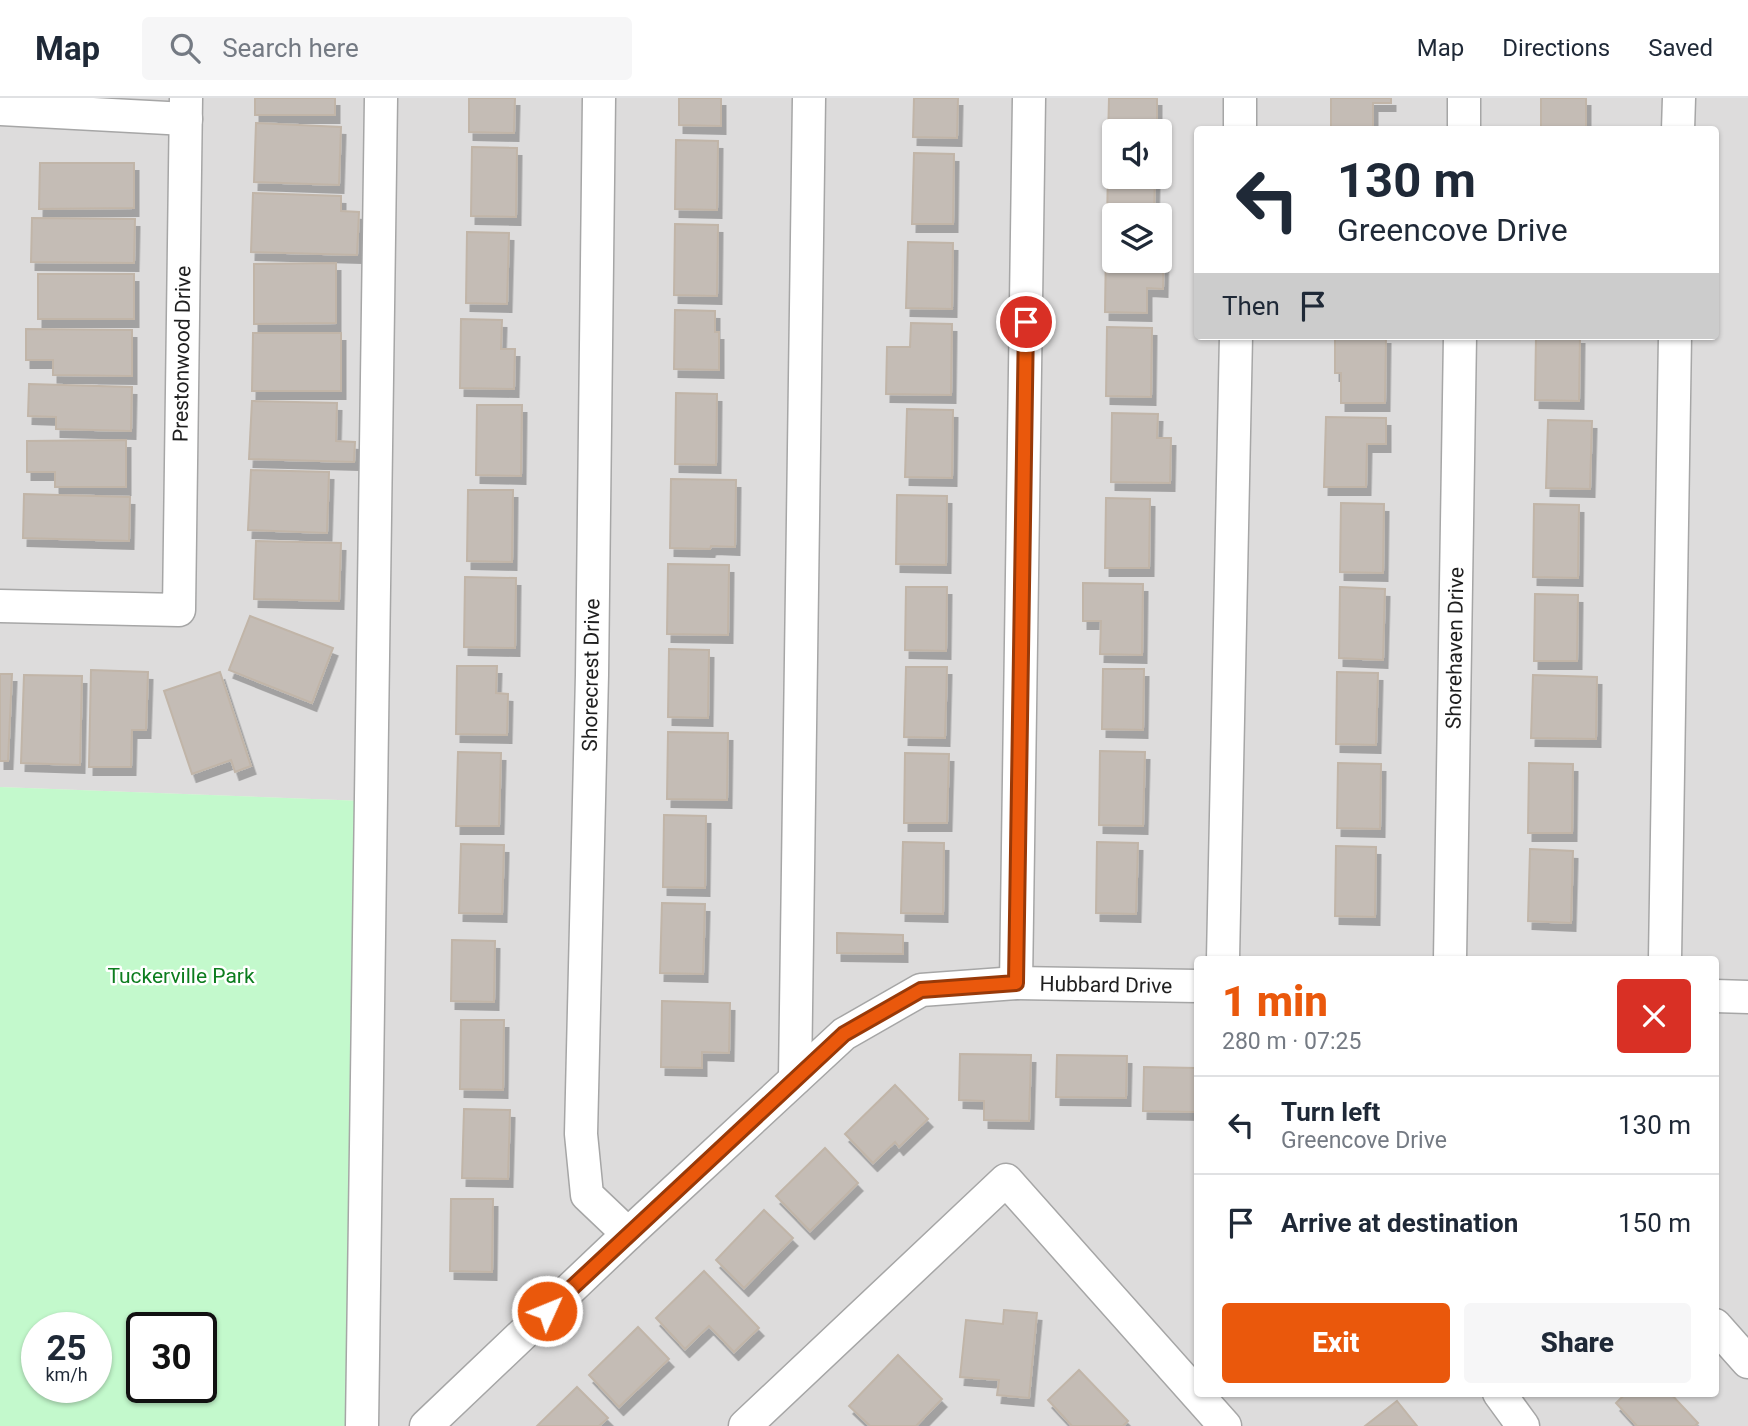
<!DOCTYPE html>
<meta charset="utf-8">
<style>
body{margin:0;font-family:Roboto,sans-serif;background:#f6f6f7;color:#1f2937;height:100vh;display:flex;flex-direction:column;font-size:26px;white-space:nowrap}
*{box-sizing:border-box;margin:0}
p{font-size:23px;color:#747a83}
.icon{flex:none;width:38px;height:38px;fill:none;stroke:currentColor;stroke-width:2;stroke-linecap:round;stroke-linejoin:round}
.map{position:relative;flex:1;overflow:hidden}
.sheet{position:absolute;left:1194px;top:858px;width:525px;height:441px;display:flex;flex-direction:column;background:#fff;border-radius:7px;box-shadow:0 2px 5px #0004}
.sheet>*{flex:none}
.guide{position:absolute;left:1194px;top:28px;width:525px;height:214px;border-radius:7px;box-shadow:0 2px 5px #0004;background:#fff;color:#1f2937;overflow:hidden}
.controls{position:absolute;left:1102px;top:21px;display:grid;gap:14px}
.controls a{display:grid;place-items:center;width:70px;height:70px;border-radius:7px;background:#fff;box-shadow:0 2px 5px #0004;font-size:35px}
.speed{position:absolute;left:21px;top:1214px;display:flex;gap:14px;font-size:35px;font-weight:700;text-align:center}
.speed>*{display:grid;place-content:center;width:91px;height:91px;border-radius:50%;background:#fff;box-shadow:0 2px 5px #0004;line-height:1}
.speed small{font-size:18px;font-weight:400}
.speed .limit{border:4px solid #111;border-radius:10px;background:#fff;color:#111}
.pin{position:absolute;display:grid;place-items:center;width:60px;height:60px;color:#fff;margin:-30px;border:4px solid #fff;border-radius:50%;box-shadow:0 2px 7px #0007}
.me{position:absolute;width:77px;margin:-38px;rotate:46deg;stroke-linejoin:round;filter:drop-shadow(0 0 5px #0008)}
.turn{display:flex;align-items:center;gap:24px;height:147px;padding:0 28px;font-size:32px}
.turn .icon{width:91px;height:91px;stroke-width:2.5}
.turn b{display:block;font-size:49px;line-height:60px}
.then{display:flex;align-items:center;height:66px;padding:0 28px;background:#0003;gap:14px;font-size:26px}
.round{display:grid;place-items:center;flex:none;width:74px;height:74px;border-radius:7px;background:#f6f6f7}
.summary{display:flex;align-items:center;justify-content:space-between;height:119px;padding:0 28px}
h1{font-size:42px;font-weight:800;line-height:52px;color:#ea580c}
.primary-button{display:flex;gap:14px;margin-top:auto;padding:14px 28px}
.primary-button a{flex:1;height:80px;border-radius:7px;background:#ea580c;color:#fff;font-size:28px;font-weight:800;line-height:80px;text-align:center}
.primary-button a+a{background:#f6f6f7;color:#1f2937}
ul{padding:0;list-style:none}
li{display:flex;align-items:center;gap:21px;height:98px;padding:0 28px;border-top:2px solid #e0e1e3}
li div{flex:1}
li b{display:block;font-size:26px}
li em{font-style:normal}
header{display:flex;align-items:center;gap:42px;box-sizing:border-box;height:98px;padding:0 35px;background:#fff;border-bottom:2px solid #e0e1e3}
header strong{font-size:33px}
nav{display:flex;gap:38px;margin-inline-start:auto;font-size:24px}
.search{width:490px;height:63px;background:#f6f6f7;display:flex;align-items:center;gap:18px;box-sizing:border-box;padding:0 24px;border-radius:7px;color:#747a83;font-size:26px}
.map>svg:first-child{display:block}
.residential{fill:#dddcdc;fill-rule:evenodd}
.park{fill:#c3f9cc;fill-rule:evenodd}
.building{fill:#c4bcb5;stroke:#c1b5a8;stroke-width:2;filter:url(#shadow)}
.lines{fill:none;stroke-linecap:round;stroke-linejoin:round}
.minor-casing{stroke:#a6a6a6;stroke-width:35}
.minor{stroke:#fff;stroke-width:32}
.route-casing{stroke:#983908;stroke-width:18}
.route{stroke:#ea580c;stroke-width:12}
.labels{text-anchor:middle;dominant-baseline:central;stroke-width:5;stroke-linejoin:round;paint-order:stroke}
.street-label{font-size:21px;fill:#1f1f1f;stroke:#fff}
.park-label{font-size:21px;fill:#0d7d1f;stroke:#fff}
</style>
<header>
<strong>Map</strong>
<div class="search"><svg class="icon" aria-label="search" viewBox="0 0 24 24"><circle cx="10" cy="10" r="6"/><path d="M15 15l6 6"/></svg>Search here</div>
<nav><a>Map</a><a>Directions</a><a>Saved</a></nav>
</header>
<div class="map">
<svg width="1748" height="1328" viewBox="0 0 1748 1328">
<defs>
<filter id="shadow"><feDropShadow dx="4.5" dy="8" stdDeviation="0" flood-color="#0004"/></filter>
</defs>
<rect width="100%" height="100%" fill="#f0ede5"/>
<path class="residential" d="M 0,0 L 1748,0 L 1748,1328 L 349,1328 L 364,703 L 0,689 ZM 1197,32 L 1715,32 L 1715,238 L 1197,238 ZM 1115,33 L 1160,33 L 1160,79 L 1115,79 ZM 1115,117 L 1160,117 L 1160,163 L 1115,163 ZM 1197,861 L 1715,861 L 1715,1295 L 1197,1295 Z"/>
<path class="park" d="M 0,689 L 364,703 L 349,1328 L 0,1328 ZM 37,1230 L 96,1230 L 96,1290 L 37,1290 ZM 142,1230 L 201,1230 L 201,1290 L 142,1290 Z"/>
<g class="building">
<rect x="255" y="0" width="80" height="17"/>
<polygon points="469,0 515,0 514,35 469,34"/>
<polygon points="679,0 721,0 721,28 679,27"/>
<polygon points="914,0 958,0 957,40 913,39"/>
<polygon points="1109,0 1157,0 1157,33 1115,33 1115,43 1108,42"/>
<polygon points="1331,0 1391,0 1391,5 1373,5 1373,32 1331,32"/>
<rect x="1541" y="0" width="45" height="32"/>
<polygon points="256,25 341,29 339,87 254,84"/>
<polygon points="676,42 718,43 717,112 675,111"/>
<polygon points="472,49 517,50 516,119 471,118"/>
<polygon points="914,55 954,56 953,126 912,126"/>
<polygon points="40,65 134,65 134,110 39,111"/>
<polygon points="1108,69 1115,69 1115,79 1155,79 1154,117 1115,117 1115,127 1107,127"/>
<polygon points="253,95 341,98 341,113 359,114 357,157 251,154"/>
<polygon points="32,120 135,121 134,165 31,164"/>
<polygon points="675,126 718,127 717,198 674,197"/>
<polygon points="467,134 509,135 507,206 466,205"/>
<polygon points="908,144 953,145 952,211 906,210"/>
<polygon points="1106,147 1115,148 1115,163 1160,163 1160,148 1164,148 1163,191 1147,190 1147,215 1105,214"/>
<polygon points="336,165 336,225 254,226 254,166"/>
<rect x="38" y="176" width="96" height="45"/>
<polygon points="675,212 715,213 715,234 719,234 719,272 674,271"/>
<polygon points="461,221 502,222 501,251 515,251 514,291 460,290"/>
<polygon points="911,225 952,226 951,297 886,296 887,249 910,249"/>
<polygon points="1107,229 1152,230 1151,299 1106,298"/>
<polygon points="26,231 132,232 132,278 53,277 53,262 26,262"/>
<polygon points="253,235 341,235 341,293 252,293"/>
<polygon points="1335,238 1386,238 1385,305 1341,305 1341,275 1335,275"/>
<polygon points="1536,238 1580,238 1579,303 1535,302"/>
<polygon points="29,286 132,289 131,333 56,331 56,319 28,318"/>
<polygon points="676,295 717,296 716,367 675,366"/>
<polygon points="252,303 337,305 336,343 355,344 354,364 249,361"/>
<polygon points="477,307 522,307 521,378 476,377"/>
<polygon points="907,311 953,312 952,380 905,379"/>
<polygon points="1112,315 1158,316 1157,340 1171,340 1170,385 1111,384"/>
<polygon points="1326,319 1386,320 1386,346 1367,346 1366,389 1324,389"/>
<polygon points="1548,322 1592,323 1590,391 1546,390"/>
<polygon points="126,342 126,389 55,389 55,374 27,374 27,343"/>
<polygon points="251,372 329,374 327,435 248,432"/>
<polygon points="671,381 736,382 735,449 711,448 710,451 670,450"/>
<polygon points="468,392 513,392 512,464 467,463"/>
<polygon points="24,396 130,399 129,443 23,440"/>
<polygon points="897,397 947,398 946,467 896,466"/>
<polygon points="1106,400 1150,401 1149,470 1105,470"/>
<polygon points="1341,405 1384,406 1383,475 1340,474"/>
<polygon points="1534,406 1579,407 1578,480 1533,479"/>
<polygon points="256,443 341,445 339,503 254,501"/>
<polygon points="668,466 729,467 728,537 667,536"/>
<polygon points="465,479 516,480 515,550 464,549"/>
<polygon points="1083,485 1143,486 1142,557 1100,556 1101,523 1083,523"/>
<polygon points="906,489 947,489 946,553 905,552"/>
<polygon points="1340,489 1385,491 1383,562 1339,560"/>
<polygon points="1535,496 1578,497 1577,563 1534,563"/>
<polygon points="250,518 333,550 312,605 229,572"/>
<polygon points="669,551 709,552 708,620 668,619"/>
<polygon points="457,568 497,568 496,595 508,596 507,637 456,636"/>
<polygon points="906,569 947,569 945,640 904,639"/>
<polygon points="1103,571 1144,571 1143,632 1102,631"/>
<polygon points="91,572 148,574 146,632 132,632 131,669 89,669"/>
<polygon points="220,574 251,668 235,674 231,662 192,676 164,593"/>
<polygon points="1337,574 1378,575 1376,647 1336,646"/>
<polygon points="0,576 12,576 8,663 0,663"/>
<polygon points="24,577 82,578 80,667 21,665"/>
<polygon points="1533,577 1597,579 1596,641 1531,640"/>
<polygon points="668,634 728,635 727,702 667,701"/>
<polygon points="1100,653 1145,654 1143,728 1099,727"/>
<polygon points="458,654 501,655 499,728 456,728"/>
<polygon points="905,655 949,656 947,725 904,725"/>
<polygon points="1338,665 1381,666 1380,731 1337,730"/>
<polygon points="1529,665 1573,666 1572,735 1528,735"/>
<polygon points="664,717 706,718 705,790 663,789"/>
<polygon points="903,744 944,745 943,816 901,815"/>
<polygon points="1097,744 1138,745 1136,816 1096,815"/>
<polygon points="461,746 504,747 502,816 459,815"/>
<polygon points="1336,748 1376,749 1375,819 1335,818"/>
<polygon points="1530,751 1573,753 1571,825 1528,823"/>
<polygon points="662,805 705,806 703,876 660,875"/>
<polygon points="837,835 903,837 903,856 837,855"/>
<polygon points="452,842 495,843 494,904 451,903"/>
<polygon points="662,903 730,905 729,955 702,954 702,970 661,969"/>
<polygon points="461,922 504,922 503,992 460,991"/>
<polygon points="960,956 1031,957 1029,1023 984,1022 984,1003 959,1002"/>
<polygon points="1057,957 1127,958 1126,1000 1056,999"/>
<polygon points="1144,969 1197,970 1197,1014 1143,1013"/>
<polygon points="895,987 928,1021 899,1049 895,1044 873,1065 845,1036"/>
<polygon points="464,1011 510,1012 508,1081 462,1080"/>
<polygon points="825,1050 858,1085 810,1133 776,1098"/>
<polygon points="451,1101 493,1101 492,1174 450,1173"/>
<polygon points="764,1112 793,1140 744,1190 716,1162"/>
<polygon points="704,1173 759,1230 734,1254 709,1228 685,1251 656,1220"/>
<polygon points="1004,1212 1037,1215 1029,1300 997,1297 999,1282 960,1279 966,1222 1003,1226"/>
<polygon points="638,1229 669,1261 619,1309 589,1277"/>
<polygon points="898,1257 942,1301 916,1328 870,1328 849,1308"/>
<polygon points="1079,1272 1128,1323 1123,1328 1072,1328 1048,1302"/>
<polygon points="577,1289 608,1320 599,1328 537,1328"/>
<polygon points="1626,1295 1670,1295 1698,1325 1695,1328 1637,1328 1616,1305"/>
<polygon points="1397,1303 1417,1328 1365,1328"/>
</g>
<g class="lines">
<defs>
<g id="minor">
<polyline points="599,0 592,577 581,1036 587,1097 628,1136"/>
<polyline points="0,11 186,21"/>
<polyline points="1240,32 1240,0"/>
<polyline points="1464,32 1464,0"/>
<polyline points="1678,32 1679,0"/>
<polyline points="0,508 179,512 186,0"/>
<polyline points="1223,861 1236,238"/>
<polyline points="1450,861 1460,238"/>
<polyline points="1665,861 1675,238"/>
<polyline points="1016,885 1029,0"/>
<polyline points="1715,898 1748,899"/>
<polyline points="795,981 809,0"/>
<polyline points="1715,1227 1748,1264"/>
<polyline points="1499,1295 1523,1328"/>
<polyline points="362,1328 381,0"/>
<polyline points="426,1328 628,1136 844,936 921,892 1016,885 1197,888"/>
<polyline points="745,1328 1006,1082 1225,1328"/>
</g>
</defs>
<use href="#minor" class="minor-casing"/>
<use href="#minor" class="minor"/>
</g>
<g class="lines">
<defs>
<polyline id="route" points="547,1213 844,936 921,892 1016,885 1026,224"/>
</defs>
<use href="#route" class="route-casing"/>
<use href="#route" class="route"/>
</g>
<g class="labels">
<g class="street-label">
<text transform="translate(182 256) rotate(-89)">Prestonwood Drive</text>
<text transform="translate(1455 550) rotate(-89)">Shorehaven Drive</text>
<text transform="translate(591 577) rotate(-89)">Shorecrest Drive</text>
<text transform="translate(1106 887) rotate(1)">Hubbard Drive</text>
</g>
<g class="park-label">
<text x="181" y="878">Tuckerville Park</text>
</g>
</g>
</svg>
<div class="controls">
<a><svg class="icon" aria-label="sound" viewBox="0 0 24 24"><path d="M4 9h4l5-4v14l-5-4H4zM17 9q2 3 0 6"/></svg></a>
<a><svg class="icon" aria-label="layers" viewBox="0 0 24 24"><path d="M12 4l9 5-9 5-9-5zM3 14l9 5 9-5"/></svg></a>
</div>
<div class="speed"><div>25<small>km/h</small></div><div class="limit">30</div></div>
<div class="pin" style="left:1026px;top:224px;background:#d93025"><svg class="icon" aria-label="arrive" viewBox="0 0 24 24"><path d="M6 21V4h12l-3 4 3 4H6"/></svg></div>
<svg class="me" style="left:547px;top:1213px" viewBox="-20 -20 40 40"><circle r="17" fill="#ea580c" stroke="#fff" stroke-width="3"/><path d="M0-11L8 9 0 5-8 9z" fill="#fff"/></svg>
<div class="guide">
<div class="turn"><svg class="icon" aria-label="left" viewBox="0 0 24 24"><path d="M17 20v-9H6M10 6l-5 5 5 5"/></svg><div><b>130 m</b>Greencove Drive</div></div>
<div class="then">Then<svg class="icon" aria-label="arrive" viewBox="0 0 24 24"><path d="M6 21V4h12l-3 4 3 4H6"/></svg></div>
</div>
<section class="sheet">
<div class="summary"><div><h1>1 min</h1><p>280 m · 07:25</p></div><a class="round" style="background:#d93025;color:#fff"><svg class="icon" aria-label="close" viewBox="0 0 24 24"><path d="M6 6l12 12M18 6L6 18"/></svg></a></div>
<ul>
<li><svg class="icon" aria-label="left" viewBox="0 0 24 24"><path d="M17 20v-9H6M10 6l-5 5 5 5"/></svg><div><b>Turn left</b><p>Greencove Drive</p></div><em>130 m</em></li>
<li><svg class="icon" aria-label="arrive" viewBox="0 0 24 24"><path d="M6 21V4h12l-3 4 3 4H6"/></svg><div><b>Arrive at destination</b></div><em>150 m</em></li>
</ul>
<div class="primary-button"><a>Exit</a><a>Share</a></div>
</section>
</div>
